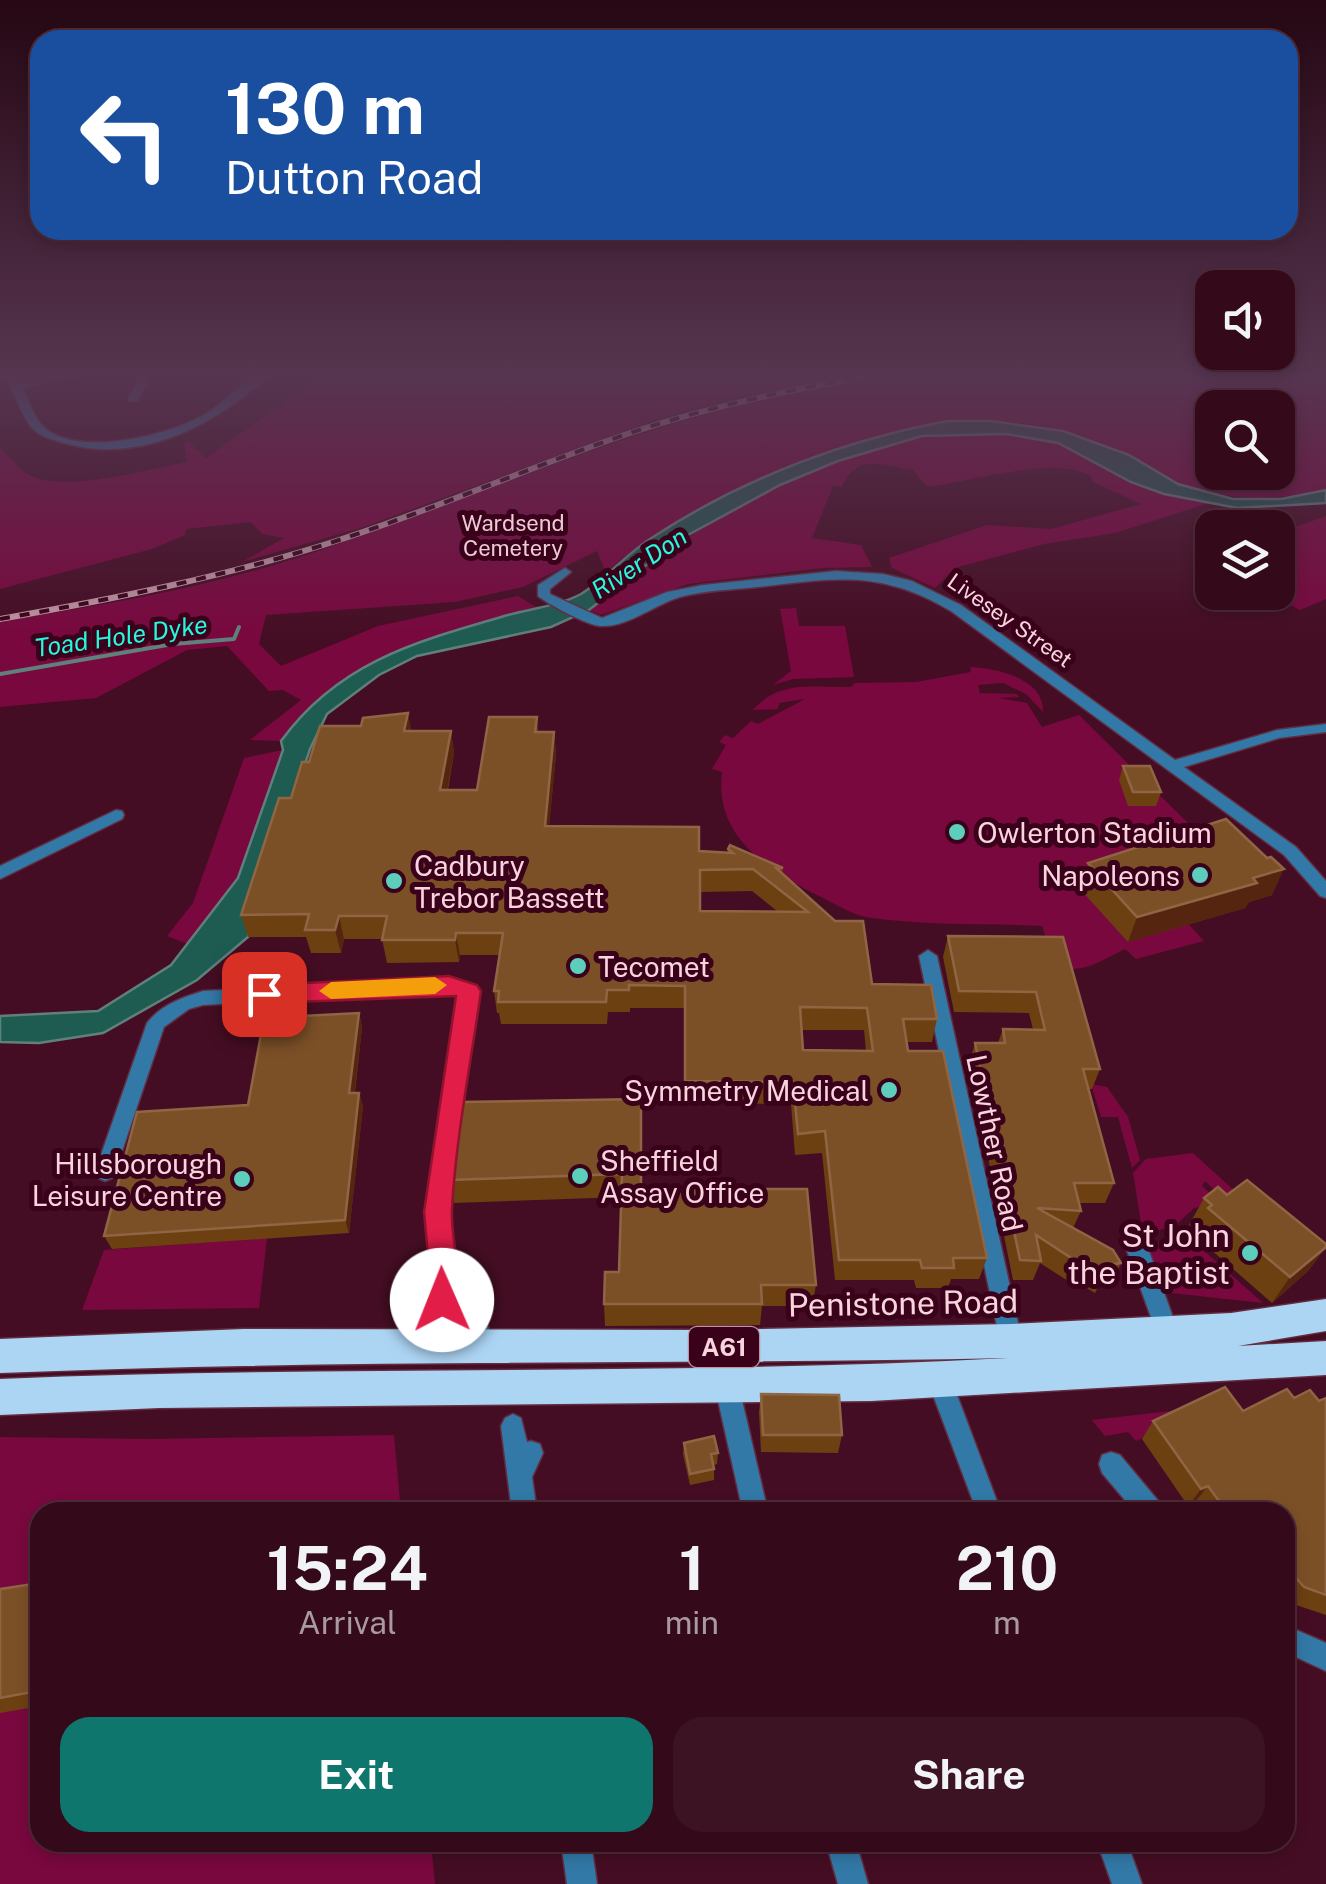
<!DOCTYPE html>
<style>
body{margin:0;font-family:"Public Sans",sans-serif;background:#3c1323;color:#f1f3f6;height:100vh;display:flex;flex-direction:column;font-size:38px;white-space:nowrap}
*{box-sizing:border-box;margin:0}
p{font-size:32px;color:#a99aa2}
.icon{flex:none;width:55px;height:55px;fill:none;stroke:currentColor;stroke-width:2;stroke-linecap:round;stroke-linejoin:round}
.map{position:relative;flex:1;overflow:hidden}
.side{position:absolute;left:30px;top:1502px;width:1265px;height:350px;display:flex;flex-direction:column;background:#340a1a;border-radius:30px;box-shadow:0 5px 15px #0003,0 0 0 2px #4e2b39}
.side>*{flex:none}
.hud{position:absolute;left:30px;top:30px;width:1268px;height:210px;border-radius:30px;box-shadow:0 5px 15px #0003,0 0 0 2px #4e2b39;background:#1a4fa0;color:#fff;overflow:hidden}
.buttons{position:absolute;left:1195px;top:270px;display:grid;gap:20px}
.buttons a{display:grid;place-items:center;width:100px;height:100px;border-radius:20px;background:#340a1a;box-shadow:0 5px 15px #0003,0 0 0 2px #4e2b39;font-size:50px}
.pin{position:absolute;display:grid;place-items:center;width:85px;height:85px;color:#fff;margin:-42px;border-radius:20px;box-shadow:0 5px 15px #0006}
.me{position:absolute;width:110px;margin:-55px;rotate:359deg;stroke-linejoin:round;filter:drop-shadow(0 0 8px #0008)}
.turn{display:flex;align-items:center;gap:35px;height:210px;padding:0 30px;font-size:45px}
.turn .icon{width:130px;height:130px;stroke-width:2.5}
.turn b{display:block;font-size:70px;line-height:85px}
.eta{display:flex;justify-content:space-evenly;align-items:center;height:170px;text-align:center}
.eta b{font-size:60px;font-weight:700;line-height:70px}
.button{display:flex;gap:20px;margin-top:auto;padding:20px 30px}
.button a{flex:1;height:115px;border-radius:30px;background:#0f766e;color:#fff;font-size:40px;font-weight:700;line-height:115px;text-align:center}
.button a+a{background:#3c1323;color:#f1f3f6}
.map>svg:first-child{display:block}
.green{fill:#79083e;fill-rule:evenodd}
.water{fill:#1e5c52;stroke:#60807c;stroke-width:2.5}
.lines{fill:none;stroke-linecap:round;stroke-linejoin:round}
.stream{stroke:#60807c;stroke-width:4}
.minor-casing{stroke:#622d41;stroke-width:3}
.trunk-casing{stroke:#622d41;stroke-width:3}
.minor{fill:#3279a7;fill-rule:evenodd}
.trunk{fill:#acd5f4;fill-rule:evenodd}
.rail-casing{stroke:#c095a2;stroke-width:6}
.rail{stroke:#39021a;stroke-width:4;stroke-dasharray:10;stroke-linecap:butt}
.wall{fill:#6d4011;fill-rule:evenodd}
.shaded-wall{fill:#56250f}
.building{fill:#7c5027;stroke:#8f6544;stroke-width:2.5;fill-rule:evenodd}
.route{fill:#e11d48;stroke:#92132f;stroke-width:2.5}
.slow{fill:#f59e0b}
.poi-dot{fill:#5ccebb;stroke:#39021a;stroke-width:4}
.labels{text-anchor:middle;dominant-baseline:central;stroke-width:10;stroke-linejoin:round;paint-order:stroke}
.far-park-label{font-size:22px;fill:#eccbd4;stroke:#39021a}
.far-street-label{font-size:22px;fill:#f9d4dd;stroke:#39021a}
.far-water-label{font-size:25px;font-style:italic;fill:#25f8dc;stroke:#39021a}
.shield{fill:#39021a;stroke:#bf95a2;stroke-width:2.5}
.shield-label{font-size:25px;font-weight:bold;fill:#f9d4dd}
.poi-label{font-size:28px;fill:#f9d4dd;stroke:#39021a;text-anchor:start}
.street-label{font-size:28px;fill:#f9d4dd;stroke:#39021a}
.near-poi-label{font-size:32px;fill:#f9d4dd;stroke:#39021a;text-anchor:end}
.near-street-label{font-size:32px;fill:#f9d4dd;stroke:#39021a}
</style>
<div class="map">
<svg width="1326" height="1884" viewBox="0 0 1326 1884">
<rect width="100%" height="100%" fill="#450d23"/>
<g class="green">
<path d="M 326,373 L 867,373 L 733,398 L 654,420 L 364,527 L 242,562 L 284,538 L 262,534 L 251,522 L 186,529 L 185,535 L 152,549 L 0,589 L 0,448 C 8,455 15,464 23,471 C 55,497 148,469 187,462 L 184,443 L 189,442 L 206,458 Z"/>
<path d="M 909,373 L 1326,373 L 1326,490 C 1242,506 1205,497 1128,461 C 1106,451 1082,436 1059,430 C 934,401 854,443 744,493 C 695,515 646,535 606,573 L 597,551 L 523,587 L 455,602 L 266,615 L 259,644 L 281,666 L 378,626 L 518,596 L 536,607 C 437,634 344,654 281,741 L 250,740 L 301,700 L 283,690 L 269,691 L 227,646 L 187,650 L 96,698 L 0,707 L 0,622 C 94,606 190,591 281,563 C 404,525 522,472 644,433 C 731,405 819,387 909,373 ZM 1212,408 L 1278,408 L 1278,472 L 1212,472 Z"/>
<path d="M 956,433 L 1045,438 L 1131,482 L 1209,503 L 1115,533 L 1044,544 L 955,568 L 935,588 L 892,568 L 889,558 L 987,525 L 1051,529 L 1141,504 L 1093,482 L 1091,476 C 1054,455 971,482 927,487 L 913,470 C 881,466 857,452 842,487 L 833,486 L 812,538 L 861,545 L 872,567 L 822,568 L 688,584 L 601,615 L 589,610 C 694,525 818,447 956,433 Z"/>
<polygon points="1326,516 1326,599 1300,610 1269,593 1278,592 1278,533"/>
<polygon points="796,608 799,626 845,626 854,677 793,679 773,685 791,671 780,609"/>
<path d="M 970,667 C 997,668 1045,679 1043,712 L 1026,694 L 1003,683 L 978,685 L 980,693 L 1017,694 L 1019,697 L 999,698 L 1027,703 L 1042,727 L 1079,715 L 1195,830 L 1167,833 L 1147,850 L 1157,890 L 1204,941 L 1136,959 L 1125,949 C 1078,973 1062,985 1042,926 C 984,923 923,926 866,917 C 850,914 832,902 817,895 C 766,869 714,836 722,772 L 712,769 L 726,745 L 719,742 L 725,735 L 733,738 L 751,721 L 758,724 L 805,699 L 779,703 L 778,709 L 753,710 C 780,679 813,688 851,687 L 855,683 L 916,682 L 971,672 Z"/>
<polygon points="283,750 238,878 188,944 167,936 193,903 244,758"/>
<polygon points="1091,1084 1107,1087 1128,1117 1140,1160 1132,1168 1118,1117 1101,1117"/>
<polygon points="1193,1153 1250,1205 1231,1206 1205,1181 1202,1186 1220,1202 1194,1208 1176,1225 1143,1235 1133,1173 1146,1159"/>
<polygon points="1187,1236 1263,1303 1162,1292 1148,1244 1162,1242 1170,1246"/>
<polygon points="267,1238 259,1308 82,1310 104,1250"/>
<polygon points="1191,1405 1197,1412 1136,1441 1128,1432 1105,1436 1092,1420 1171,1411"/>
<polygon points="394,1435 401,1512 40,1512 40,1842 431,1843 435,1884 0,1884 0,1437 149,1439"/>
</g>
<path class="water" d="M 948,421 L 991,421 L 1063,431 L 1129,455 L 1178,484 L 1233,499 L 1281,499 L 1326,490 L 1326,503 L 1237,508 L 1164,494 L 1131,482 L 1058,443 L 1006,434 L 922,436 L 838,461 L 780,485 L 677,541 L 589,610 L 551,627 L 417,656 L 379,675 L 327,714 L 310,749 L 248,937 L 197,980 L 103,1033 L 39,1043 L 0,1042 L 0,1016 L 98,1011 L 171,965 L 238,878 L 283,750 L 281,741 C 339,661 418,641 508,615 C 530,609 561,605 581,594 C 607,578 627,553 653,537 C 742,479 844,440 948,421 Z"/>
<g class="lines">
<polyline class="stream" points="0,674 173,644 234,639 239,627"/>
<defs>
<g id="minor">
<path d="M 5,373 L 15,373 L 20,383 L 64,373 L 82,373 L 23,388 C 28,399 33,413 40,423 C 70,461 173,435 207,413 C 227,401 248,373 271,373 C 219,423 143,464 68,444 C 57,441 41,437 33,429 C 22,417 12,388 5,373 Z"/>
<polygon points="142,373 152,373 137,401 129,401 128,399"/>
<path d="M 565,568 L 571,572 L 550,589 L 550,594 L 602,618 L 667,592 L 703,585 L 836,571 L 883,574 L 912,581 L 961,605 L 1175,760 L 1277,730 L 1326,724 L 1326,732 L 1279,738 L 1184,767 L 1296,847 L 1326,881 L 1326,898 L 1320,896 L 1284,855 L 951,611 C 880,569 835,578 757,587 C 731,590 705,590 680,597 C 655,604 627,628 600,626 C 587,625 548,604 538,596 L 538,585 Z"/>
<polygon points="116,810 122,811 124,815 122,819 0,879 0,866"/>
<polygon points="928,950 937,956 1022,1341 1019,1349 1011,1352 1003,1349 1000,1341 919,956"/>
<path d="M 449,978 L 475,986 L 478,991 L 449,1212 L 455,1274 L 471,1304 L 502,1346 L 499,1354 L 491,1357 L 483,1354 L 452,1313 L 449,1346 L 446,1354 L 438,1357 L 430,1354 L 427,1346 L 433,1276 L 427,1212 L 459,995 L 449,992 L 203,1005 L 189,1009 L 164,1027 L 115,1172 L 112,1178 L 105,1181 L 98,1178 L 95,1172 L 147,1023 C 161,1005 181,998 203,991 Z"/>
<polygon points="1133,1228 1141,1230 1144,1237 1179,1334 1176,1342 1168,1345 1160,1342 1157,1334 1122,1237 1125,1230"/>
<polygon points="939,1368 947,1371 951,1379 1001,1512 977,1512 927,1379 931,1371"/>
<polygon points="727,1376 735,1379 739,1387 768,1512 743,1512 715,1387 719,1379"/>
<polygon points="513,1414 521,1418 527,1442 531,1441 540,1444 543,1453 532,1477 537,1512 512,1512 501,1426 505,1418"/>
<polygon points="1111,1452 1120,1455 1160,1503 1163,1512 1135,1512 1102,1473 1099,1464 1102,1455"/>
<polygon points="1285,1625 1326,1643 1326,1671 1285,1652"/>
<polygon points="561,1842 591,1842 597,1884 567,1884"/>
<polygon points="826,1842 856,1842 868,1884 838,1884"/>
<polygon points="1097,1842 1127,1842 1142,1884 1112,1884"/>
</g>
<path id="trunk" d="M 1326,1299 L 1326,1331 L 1238,1346 L 1326,1341 L 1326,1375 L 871,1401 L 159,1408 L 0,1415 L 0,1379 C 336,1365 672,1376 1008,1358 C 672,1365 336,1359 0,1373 L 0,1339 L 244,1329 L 708,1330 L 1011,1324 L 1231,1313 Z"/>
</defs>
<use href="#minor" class="minor-casing"/>
<use href="#trunk" class="trunk-casing"/>
<use href="#minor" class="minor"/>
<use href="#trunk" class="trunk"/>
<defs>
<path id="rail" d="M 0,619 C 114,599 228,576 339,540 C 438,508 532,466 630,433 C 714,405 801,387 888,373"/>
</defs>
<use href="#rail" class="rail-casing"/>
<use href="#rail" class="rail"/>
</g>
<g class="wall">
<path d="M 408,713 L 411,731 L 451,731 L 454,753 L 448,790 L 477,790 L 537,717 L 538,732 L 554,732 L 556,754 L 549,826 L 699,851 L 727,853 L 728,849 L 783,868 L 782,874 L 872,984 L 937,1019 L 932,1042 L 906,1042 L 908,1051 L 987,1258 L 979,1279 L 951,1279 L 948,1288 L 916,1288 L 914,1280 L 835,1280 L 822,1153 L 795,1155 L 791,1104 L 685,1103 L 684,1008 L 630,1008 L 630,1012 L 608,1012 L 607,1024 L 501,1024 L 499,1013 L 497,1013 L 494,991 L 499,955 L 460,955 L 459,962 L 387,963 L 382,939 L 344,939 L 341,953 L 311,953 L 306,937 L 248,937 L 241,915 L 291,798 L 309,762 L 361,726 ZM 752,891 L 777,911 L 700,911 L 700,892 ZM 802,1030 L 864,1030 L 866,1051 L 803,1050 Z"/>
<polygon points="1123,766 1161,792 1156,806 1128,806 1119,780"/>
<polygon points="1088,863 1272,895 1249,902 1245,908 1128,942 1080,889"/>
<polygon points="948,936 1063,937 1100,1069 1092,1089 1089,1089 1114,1183 1105,1203 1079,1203 1081,1211 1073,1228 1121,1263 1112,1282 1099,1285 1095,1293 1078,1283 1076,1286 1040,1263 1033,1280 1013,1280 969,1064 975,1043 998,1043 1003,1029 1033,1029 1029,1013 954,1012 943,957"/>
<polygon points="359,1013 362,1027 355,1093 359,1093 363,1106 349,1233 112,1249 104,1236 248,1105"/>
<polygon points="641,1099 642,1189 816,1285 812,1306 762,1306 760,1325 605,1326 604,1304 619,1272 622,1197 454,1203 449,1180"/>
<polygon points="1227,1195 1326,1247 1308,1271 1272,1303 1193,1234 1195,1230 1189,1225 1204,1198"/>
<polygon points="761,1394 842,1435 838,1453 761,1452 759,1412"/>
<polygon points="1294,1398 1319,1401 1326,1398 1326,1615 1287,1602 1285,1599 1285,1512 1202,1512 1195,1502 1188,1506 1142,1439 1153,1421 1243,1411"/>
<polygon points="684,1443 718,1453 717,1464 714,1465 714,1480 690,1485 683,1454"/>
<polygon points="40,1583 40,1706 0,1713 0,1589"/>
</g>
<g class="shaded-wall">
<polygon points="408,713 412,735 404,731"/>
<polygon points="451,731 454,753 443,812 440,790"/>
<polygon points="554,732 556,754 547,849 545,826"/>
<polygon points="1284,869 1272,895 1249,902 1245,908 1128,942 1137,917"/>
<polygon points="339,916 344,939 341,953 335,930"/>
<polygon points="456,933 460,955 459,962 455,940"/>
<polygon points="359,1013 362,1027 353,1107 349,1093"/>
<polygon points="359,1093 363,1106 349,1233 345,1220"/>
<polygon points="1326,1247 1308,1271 1272,1303 1290,1277"/>
<polygon points="1208,1486 1195,1502 1188,1506 1201,1489"/>
<polygon points="40,1648 40,1698 32,1692"/>
<polygon points="684,1842 704,1842 678,1854 679,1845"/>
</g>
<g class="building">
<path d="M 408,713 L 404,731 L 451,731 L 440,790 L 477,790 L 489,717 L 537,717 L 535,732 L 554,732 L 545,826 L 699,827 L 699,851 L 733,853 L 728,849 L 730,845 L 783,868 L 776,868 L 835,921 L 863,921 L 872,984 L 931,985 L 937,1019 L 903,1019 L 908,1051 L 943,1051 L 987,1258 L 953,1258 L 954,1268 L 922,1268 L 920,1260 L 839,1260 L 825,1131 L 798,1134 L 793,1082 L 685,1081 L 685,986 L 629,985 L 629,990 L 607,990 L 606,1002 L 498,1002 L 499,991 L 494,991 L 503,933 L 456,933 L 455,940 L 382,940 L 387,916 L 339,916 L 335,930 L 305,930 L 309,914 L 241,915 L 279,798 L 291,798 L 302,762 L 309,762 L 320,726 L 361,726 L 363,718 ZM 753,869 L 808,912 L 700,911 L 700,870 ZM 800,1007 L 867,1008 L 873,1051 L 803,1050 Z"/>
<polygon points="1123,766 1150,766 1161,792 1133,792"/>
<polygon points="1226,819 1267,858 1271,857 1284,869 1253,878 1257,883 1137,917 1088,863"/>
<polygon points="948,936 1063,937 1100,1069 1083,1069 1114,1183 1074,1183 1081,1211 1037,1208 1113,1250 1121,1263 1109,1265 1104,1273 1087,1264 1085,1267 1036,1235 1041,1261 1020,1260 975,1043 1005,1043 1003,1029 1045,1030 1036,992 959,991"/>
<polygon points="359,1013 349,1093 359,1093 345,1220 104,1236 137,1112 248,1105 264,1018"/>
<polygon points="641,1099 641,1189 807,1189 816,1285 761,1285 762,1304 604,1304 605,1272 619,1272 622,1174 449,1180 460,1102"/>
<polygon points="1247,1180 1326,1244 1326,1247 1290,1277 1208,1208 1212,1205 1204,1198 1218,1187 1227,1195"/>
<polygon points="1225,1387 1243,1411 1287,1389 1294,1398 1310,1390 1319,1401 1326,1398 1326,1595 1304,1587 1285,1565 1285,1512 1227,1512 1208,1486 1201,1489 1153,1421"/>
<polygon points="761,1394 839,1395 842,1435 763,1435"/>
<polygon points="714,1436 718,1453 711,1454 714,1469 690,1474 684,1443"/>
<polygon points="40,1583 40,1648 32,1692 0,1698 0,1589"/>
</g>
<linearGradient id="sky" x2="0" y2="1"><stop stop-color="#260713"/><stop offset="0.59" stop-color="#563550"/><stop offset="1" stop-color="#563550" stop-opacity="0"/></linearGradient>
<rect width="1326" height="637" fill="url(#sky)"/>
<path class="route" d="M 449,976 L 477,985 L 481,991 C 471,1063 456,1136 452,1209 C 450,1242 466,1277 452,1309 L 442,1313 L 431,1309 L 427,1300 L 430,1276 L 424,1212 L 456,996 L 264,1003 L 252,994 L 264,985 Z"/>
<polygon class="slow" points="435,977 447,985 435,994 331,999 319,991 331,982"/>
<g class="poi-dot">
<circle cx="957" cy="832" r="10"/>
<circle cx="1200" cy="875" r="10"/>
<circle cx="394" cy="881" r="10"/>
<circle cx="578" cy="966" r="10"/>
<circle cx="889" cy="1090" r="10"/>
<circle cx="580" cy="1176" r="10"/>
<circle cx="242" cy="1179" r="10"/>
<circle cx="1250" cy="1253" r="10"/>
</g>
<g class="labels">
<g class="far-park-label">
<text x="513" y="523">Wardsend<tspan x="513" dy="25">Cemetery</tspan></text>
</g>
<g class="far-street-label">
<text transform="translate(1010 620) rotate(35)">Livesey Street</text>
</g>
<g class="far-water-label">
<text transform="translate(639 563) rotate(-33)">River Don</text>
<text transform="translate(121 636) rotate(-8)">Toad Hole Dyke</text>
</g>
<rect class="shield" x="689" y="1327" width="70" height="40" rx="8"/>
<g class="shield-label">
<text x="724" y="1347">A61</text>
</g>
<g class="poi-label">
<text x="977" y="832">Owlerton Stadium</text>
<text x="414" y="865">Cadbury<tspan x="414" dy="32">Trebor Bassett</tspan></text>
<text x="1180" y="875" text-anchor="end">Napoleons</text>
<text x="598" y="966">Tecomet</text>
<text x="869" y="1090" text-anchor="end">Symmetry Medical</text>
<text x="600" y="1160">Sheffield<tspan x="600" dy="32">Assay Office</tspan></text>
<text x="222" y="1163" text-anchor="end">Hillsborough<tspan x="222" dy="32">Leisure Centre</tspan></text>
</g>
<g class="street-label">
<text transform="translate(995 1143) rotate(78)">Lowther Road</text>
</g>
<g class="near-poi-label">
<text x="1230" y="1235">St John<tspan x="1230" dy="37">the Baptist</tspan></text>
</g>
<g class="near-street-label">
<text transform="translate(903 1303) rotate(-1)">Penistone Road</text>
</g>
</g>
</svg>
<div class="buttons">
<a><svg class="icon" aria-label="sound" viewBox="0 0 24 24"><path d="M4 9h4l5-4v14l-5-4H4zM17 9q2 3 0 6"/></svg></a>
<a><svg class="icon" aria-label="search" viewBox="0 0 24 24"><circle cx="10" cy="10" r="6"/><path d="M15 15l6 6"/></svg></a>
<a><svg class="icon" aria-label="layers" viewBox="0 0 24 24"><path d="M12 4l9 5-9 5-9-5zM3 14l9 5 9-5"/></svg></a>
</div>
<div class="pin" style="left:264px;top:994px;background:#d93025"><svg class="icon" aria-label="arrive" viewBox="0 0 24 24"><path d="M6 21V4h12l-3 4 3 4H6"/></svg></div>
<svg class="me" style="left:442px;top:1300px" viewBox="-20 -20 40 40"><circle r="19" fill="#fff"/><path d="M0-13L10 11 0 6-10 11z" fill="#e11d48"/></svg>
<div class="hud">
<div class="turn"><svg class="icon" aria-label="left" viewBox="0 0 24 24"><path d="M17 20v-9H6M10 6l-5 5 5 5"/></svg><div><b>130 m</b>Dutton Road</div></div>
</div>
<section class="side">
<div class="eta">
<div><b>15:24</b><p>Arrival</p></div>
<div><b>1</b><p>min</p></div>
<div><b>210</b><p>m</p></div>
</div>
<div class="button"><a>Exit</a><a>Share</a></div>
</section>
</div>
